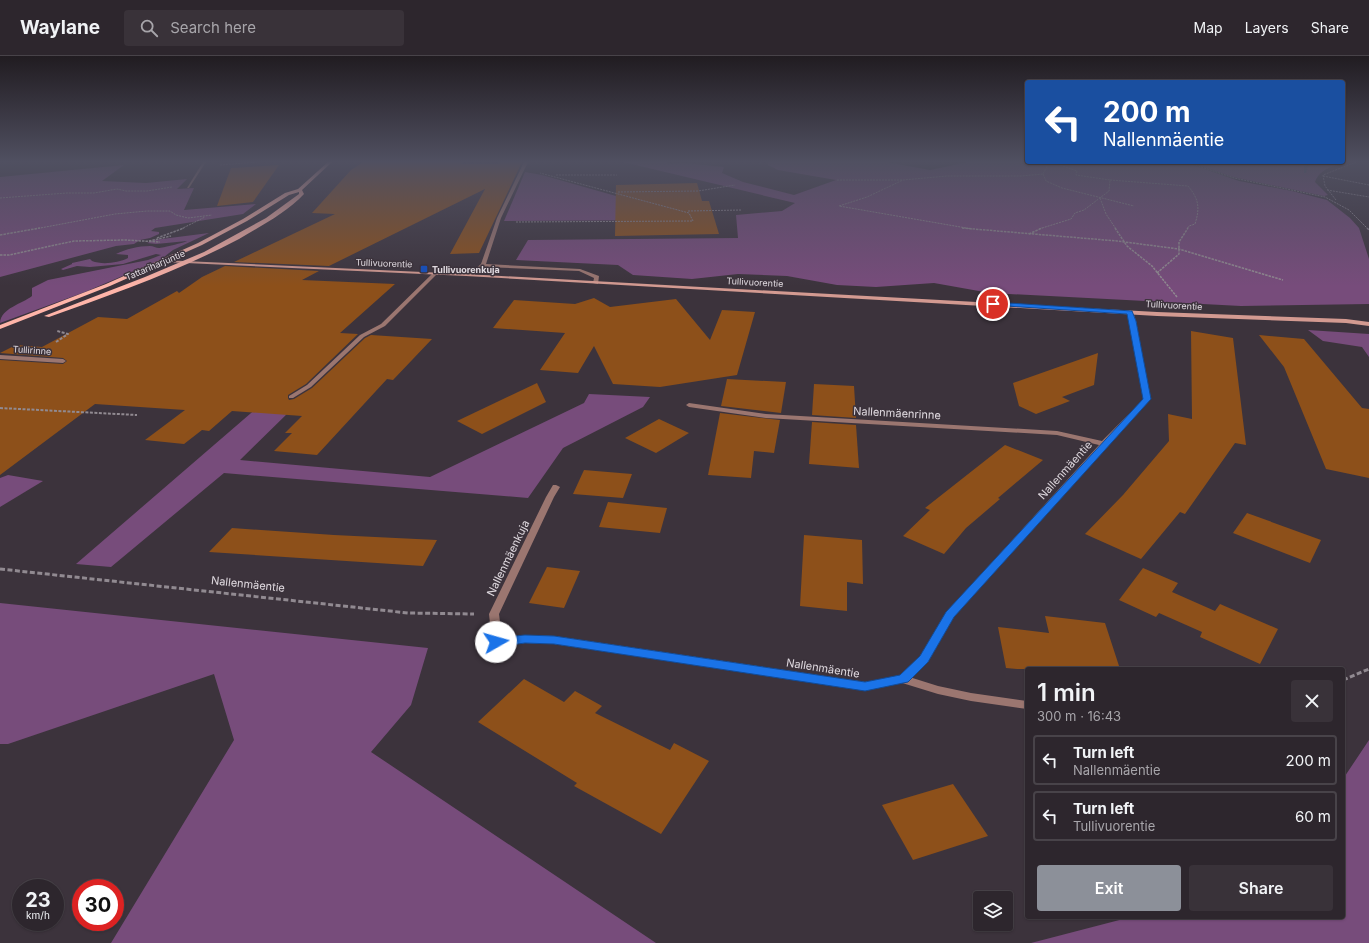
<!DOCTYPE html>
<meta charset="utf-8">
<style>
body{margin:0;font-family:Inter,sans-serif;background:#393239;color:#f1f3f6;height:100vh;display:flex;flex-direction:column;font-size:15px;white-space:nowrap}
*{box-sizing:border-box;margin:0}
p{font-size:13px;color:#a7a5aa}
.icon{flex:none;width:22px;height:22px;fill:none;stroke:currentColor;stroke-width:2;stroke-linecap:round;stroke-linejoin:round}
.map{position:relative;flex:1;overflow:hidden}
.side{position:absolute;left:1025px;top:611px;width:320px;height:252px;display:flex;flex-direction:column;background:#2d262d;border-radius:4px;box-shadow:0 1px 3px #0004,0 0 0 1px #484349}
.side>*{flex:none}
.hud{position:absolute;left:1025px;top:24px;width:320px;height:84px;border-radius:4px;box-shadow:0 1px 3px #0004,0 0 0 1px #484349;background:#1a4fa0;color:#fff;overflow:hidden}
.tools{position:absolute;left:973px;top:835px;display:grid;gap:8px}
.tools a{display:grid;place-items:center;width:40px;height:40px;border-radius:4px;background:#2d262d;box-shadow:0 1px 3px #0004,0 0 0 1px #484349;font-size:20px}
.speed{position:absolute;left:12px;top:823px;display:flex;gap:8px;font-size:20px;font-weight:700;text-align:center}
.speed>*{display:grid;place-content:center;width:52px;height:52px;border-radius:50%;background:#2d262d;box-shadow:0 1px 3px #0004,0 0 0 1px #484349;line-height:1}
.speed small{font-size:10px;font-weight:400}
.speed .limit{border:6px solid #d22;background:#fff;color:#111}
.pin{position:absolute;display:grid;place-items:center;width:34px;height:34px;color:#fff;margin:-17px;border:2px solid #fff;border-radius:50%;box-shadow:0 1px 4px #0007}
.me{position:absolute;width:44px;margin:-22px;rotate:83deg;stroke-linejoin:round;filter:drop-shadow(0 0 3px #0008)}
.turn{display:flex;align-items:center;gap:14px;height:84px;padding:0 12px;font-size:18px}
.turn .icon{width:52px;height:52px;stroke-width:2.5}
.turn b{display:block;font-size:28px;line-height:34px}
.round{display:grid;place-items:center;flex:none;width:42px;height:42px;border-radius:4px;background:#393239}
.summary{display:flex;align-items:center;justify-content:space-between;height:68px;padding:0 12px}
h1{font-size:24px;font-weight:600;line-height:30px}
.action{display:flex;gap:8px;margin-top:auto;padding:8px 12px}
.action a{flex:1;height:46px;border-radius:4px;background:#8c9099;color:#fff;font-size:16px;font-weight:600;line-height:46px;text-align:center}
.action a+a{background:#393239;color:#f1f3f6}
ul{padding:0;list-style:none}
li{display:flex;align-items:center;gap:12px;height:50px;margin:0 8px 6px;padding:0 4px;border:2px solid #484349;border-radius:4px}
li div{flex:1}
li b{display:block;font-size:15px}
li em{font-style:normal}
header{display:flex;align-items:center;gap:24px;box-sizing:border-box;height:56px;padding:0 20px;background:#2d262d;border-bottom:1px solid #484349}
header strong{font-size:19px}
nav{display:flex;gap:22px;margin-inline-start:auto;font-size:14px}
.search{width:280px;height:36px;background:#393239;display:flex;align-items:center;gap:10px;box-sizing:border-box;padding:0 14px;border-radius:4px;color:#a7a5aa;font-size:15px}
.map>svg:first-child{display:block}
.green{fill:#774c7b}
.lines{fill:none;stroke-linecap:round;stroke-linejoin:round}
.stream{fill:#435674;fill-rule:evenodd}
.building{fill:#8d501a}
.path-far3{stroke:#918a91;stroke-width:1;stroke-dasharray:2 1;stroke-linecap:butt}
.path-far2{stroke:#918a91;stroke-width:1.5;stroke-dasharray:2.5 1;stroke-linecap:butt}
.path-far1{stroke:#918a91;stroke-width:2;stroke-dasharray:3 1.5;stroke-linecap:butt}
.path{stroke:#918a91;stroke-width:3;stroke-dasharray:5 2.5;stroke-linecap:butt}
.service{fill:#9b7670;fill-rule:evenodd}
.minor{fill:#9b7670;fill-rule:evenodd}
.secondary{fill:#d39a91;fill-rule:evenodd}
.primary{fill:#ffb5a9;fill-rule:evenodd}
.route{fill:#1a73e8;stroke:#114b97}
.transit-dot{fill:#1a4fb4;stroke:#3c333c;stroke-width:1.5}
.labels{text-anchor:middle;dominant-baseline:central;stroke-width:3;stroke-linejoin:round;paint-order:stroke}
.far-street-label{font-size:9px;fill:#e0dae0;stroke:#3c333c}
.far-poi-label{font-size:9px;font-weight:bold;fill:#e0dae0;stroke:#3c333c;text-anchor:start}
.street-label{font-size:11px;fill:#e0dae0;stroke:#3c333c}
</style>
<header>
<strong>Waylane</strong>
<div class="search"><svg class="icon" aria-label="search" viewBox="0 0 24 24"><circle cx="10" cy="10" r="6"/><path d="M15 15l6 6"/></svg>Search here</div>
<nav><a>Map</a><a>Layers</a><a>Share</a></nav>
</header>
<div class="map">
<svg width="1369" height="887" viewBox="0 0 1369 887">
<rect width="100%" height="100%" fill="#3c333c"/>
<g class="green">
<polygon points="623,106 666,106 670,108 684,107 724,111 722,117 743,126 794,139 836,124 778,114 768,109 768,106 886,106 930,114 968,106 1185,106 1239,125 1292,135 1327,144 1350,162 1359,172 1369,203 1369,248 1241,250 990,237 934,227 876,231 837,229 787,220 738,218 692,223 633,219 618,209 516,204 528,184 738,182 736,159 782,155 795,147"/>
<path d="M 1190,106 L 1348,106 C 1335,110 1320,112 1315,126 L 1328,139 L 1324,140 L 1233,121 Z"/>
<polygon points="124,109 102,125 146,127 187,123 177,133 194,132 184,154 256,148 243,158 155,172 151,175 159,176 159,178 150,182 140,184 134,188 116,190 0,221 0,121"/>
<polygon points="525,116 542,119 683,159 685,164 504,165"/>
<path d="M 209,177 L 173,194 L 160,204 L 85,236 L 0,267 C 1,252 22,248 32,240 L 32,232 L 48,224 L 148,204 L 161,199 L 156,198 L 123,208 L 90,211 L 77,210 L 63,214 L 61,213 L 72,208 L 72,207 L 90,203 L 92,205 C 102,209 118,207 128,202 L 128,199 L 116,198 C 126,193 138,190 150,190 C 153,190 156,192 159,192 C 162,192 183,187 187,185 L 156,188 L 147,187 L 154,184 Z"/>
<polygon points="1308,274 1369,278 1369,301 1362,291 1323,285"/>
<polygon points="589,338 650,341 643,351 563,392 528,442 224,417 111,511 76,508 257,352 291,354 240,404 430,421 584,347"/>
<polygon points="8,419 43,425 0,451 0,422"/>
<polygon points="0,547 428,592 411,649 371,696 656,887 111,887 234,684 214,618 8,688 0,688"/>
<polygon points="1369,684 1369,887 1031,887 1131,861 1343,861 1343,723"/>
</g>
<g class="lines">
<polygon class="stream" points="1309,106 1313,106 1308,110 1306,117 1304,117 1304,110"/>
</g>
<g class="building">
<polygon points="363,106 464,106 460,108 499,108 500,106 522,106 479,197 450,198 485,133 329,210 234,206 335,158 312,157 351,114"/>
<polygon points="279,109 253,146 217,150 231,112"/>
<polygon points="697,127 702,145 709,145 719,178 615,180 616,129"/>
<polygon points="225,210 319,215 302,224 395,228 340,277 358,278 306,328 288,339 288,342 289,344 294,343 312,332 365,282 371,279 432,283 393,324 387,323 317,399 274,395 292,377 285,377 302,360 232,355 209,375 202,374 184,388 145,384 185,354 95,348 0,419 0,304 63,308 67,305 63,302 0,297 16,289 42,291 98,261 127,263 177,235 179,237 202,221"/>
<polygon points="594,242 610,251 676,243 710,284 722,254 755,256 737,319 660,331 613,328 594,290 578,317 540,314 565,277 493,272 514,244 575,248"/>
<polygon points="1191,275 1233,282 1246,389 1235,387 1185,458 1180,456 1141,503 1085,478 1123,439 1169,385 1168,358 1192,363"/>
<polygon points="1259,279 1304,283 1362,352 1369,353 1369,422 1326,413 1284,311"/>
<polygon points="1098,297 1094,329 1062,341 1070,345 1036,358 1019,350 1013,327"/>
<polygon points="727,323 786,326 781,357 721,350"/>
<polygon points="537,327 546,346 482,378 457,365"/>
<polygon points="814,328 854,330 856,362 812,359"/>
<polygon points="720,357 780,364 774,397 754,395 751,422 708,419"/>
<polygon points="659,363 689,377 656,397 625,382"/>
<polygon points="812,366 856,369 859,412 809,408"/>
<polygon points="1005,389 1043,404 998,442 1000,443 966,472 944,498 903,480 930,454 925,452"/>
<polygon points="584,414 632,418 623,442 573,438"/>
<polygon points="608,446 667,452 660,477 599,471"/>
<polygon points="1247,457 1321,484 1310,507 1233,477"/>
<polygon points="232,472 334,479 437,484 423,510 209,496"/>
<polygon points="804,479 862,484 863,528 847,526 847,555 800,550"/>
<polygon points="547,511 580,515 564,552 529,547"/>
<polygon points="1143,512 1178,527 1172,536 1215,555 1220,548 1278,573 1260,608 1200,581 1202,576 1159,557 1156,561 1119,544"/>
<polygon points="1045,560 1105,567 1120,613 1017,613 1006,612 998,571 1049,577"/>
<polygon points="524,623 564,646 575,635 602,650 595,657 670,694 674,687 709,705 661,778 574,730 577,727 478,666"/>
<polygon points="953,728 988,780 913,804 882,749"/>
</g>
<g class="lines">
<g class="path-far3">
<polyline points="760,106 760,108"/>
<polyline points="1187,106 1234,122 1325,141 1349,154 1368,173"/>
<polyline points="220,109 258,106"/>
<polyline points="1043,118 1046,125 1062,132 1134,150"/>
<polyline points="556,119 617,119"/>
<polyline points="1323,120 1369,129"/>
<polyline points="837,124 902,124"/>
<path d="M 1110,124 L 1188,130 C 1199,143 1200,152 1195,168 L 1189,170 L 1187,173"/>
<polyline points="1327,134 1369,141"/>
<polyline points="618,136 698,135 735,129"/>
<polyline points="0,142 67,137 94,137 117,133 126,135 147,135 172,131"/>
<polyline points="1100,142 1106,158 1116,173"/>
<polyline points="1336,144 1325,130 1323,119 1356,106"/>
<polyline points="688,155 742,154"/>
<polyline points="516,166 693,165 689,157 540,117"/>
<polyline points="35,173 115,158 147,155 170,155 176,159 188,162 212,159"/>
<polyline points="181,173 205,161"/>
<polyline points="972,173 839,150 867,141 903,124 947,120 1021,120 1043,118 1049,106"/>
<polyline points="1039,173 1071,163 1075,157 1084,154 1109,135 1110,124 1076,119 1077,115 1052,106"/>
</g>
<g class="path-far2">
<polyline points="962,172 1117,185 1179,193 1283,224"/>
<polyline points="1115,172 1127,190 1152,210 1177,241"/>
<polyline points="1367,172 1369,174"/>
<polyline points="1029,178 1042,172"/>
<polyline points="0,179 40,172"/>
<polyline points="157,182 184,172"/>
<polyline points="149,185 171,180"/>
<polyline points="0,199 9,199 74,185 125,184 160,186"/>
<polyline points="1157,217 1179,198 1179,186 1188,172"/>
</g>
<g class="path-far1">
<polyline points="56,286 68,278 57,275"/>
<polyline points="0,352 137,359"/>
</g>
<g class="path">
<polyline points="0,513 408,557 474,558"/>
<polyline points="1343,624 1369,613"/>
</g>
<g class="service">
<polygon points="524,106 528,106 501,162 486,208 580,213 599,220 598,228 593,227 594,222 579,215 484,211 477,217 466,220 464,219 473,215 481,208 497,162"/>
<polygon points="903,619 938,630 971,637 1027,645 1027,653 971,645 938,638 899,626 898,623 899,620"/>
</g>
<g class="minor">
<polygon points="203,106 206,106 189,132 187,132"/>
<polygon points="433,217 437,218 385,270 364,281 311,331 293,342 289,342 289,340 307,329 360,279 381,268"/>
<polygon points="1130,254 1133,256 1136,265 1150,343 1107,390 954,560 928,606 907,626 865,634 554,588 525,587 497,590 493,589 492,586 489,558 546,441 553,429 556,429 560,431 554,441 499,558 502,582 525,579 554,580 865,626 900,620 920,600 947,556 1099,389 1057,379 766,362 689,351 686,349 689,347 766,358 1057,375 1102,385 1144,343 1130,265 1127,256"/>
<polygon points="0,299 63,303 66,305 63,307 0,303"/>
</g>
<polygon class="secondary" points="162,204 466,218 1157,256 1346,263 1369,266 1369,270 1346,267 1157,260 466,220 164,206 162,205"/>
<path class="primary" d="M 328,106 L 332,106 L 302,134 L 304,138 C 286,157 261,170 239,183 C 178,215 114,238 49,261 L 44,260 L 145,221 L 204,196 L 266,162 L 299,138 L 299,136 L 289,139 L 247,165 L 202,189 L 110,230 L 0,273 L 0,269 L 106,228 L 198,187 L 243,163 L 285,137 L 298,133 Z"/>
</g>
<linearGradient id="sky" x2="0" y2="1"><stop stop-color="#211c21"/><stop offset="0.46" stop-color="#505061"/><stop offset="1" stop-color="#505061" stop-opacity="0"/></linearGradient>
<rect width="1369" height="230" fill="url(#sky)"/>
<polygon class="route" points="993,246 1132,255 1136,265 1151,343 954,561 928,606 908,626 865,635 554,588 525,587 496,591 493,589 491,586 493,584 496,582 525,579 554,580 865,626 900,619 920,600 946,556 1143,343 1127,258 991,249 990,248"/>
<rect class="transit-dot" x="420" y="209" width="8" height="8" rx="2"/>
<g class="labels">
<g class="far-street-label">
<text transform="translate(384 207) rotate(2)">Tullivuorentie</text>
<text transform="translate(155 209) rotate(-23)">Tattariharjuntie</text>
<text transform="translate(755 226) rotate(3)">Tullivuorentie</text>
<text transform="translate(1174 249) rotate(3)">Tullivuorentie</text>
<text transform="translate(32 294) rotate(4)">Tullirinne</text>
</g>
<g class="far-poi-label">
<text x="432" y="213">Tullivuorenkuja</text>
</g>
<g class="street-label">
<text transform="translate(897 357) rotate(3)">Nallenmäenrinne</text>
<text transform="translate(1065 414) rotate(-48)">Nallenmäentie</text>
<text transform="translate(508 502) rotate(-64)">Nallenmäenkuja</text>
<text transform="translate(248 528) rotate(6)">Nallenmäentie</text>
<text transform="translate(823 612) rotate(9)">Nallenmäentie</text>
</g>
</g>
</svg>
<div class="tools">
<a><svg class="icon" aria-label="layers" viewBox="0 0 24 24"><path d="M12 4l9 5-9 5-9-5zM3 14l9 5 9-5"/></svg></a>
</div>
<div class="speed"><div>23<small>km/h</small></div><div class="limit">30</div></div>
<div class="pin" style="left:993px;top:248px;background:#d93025"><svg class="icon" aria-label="arrive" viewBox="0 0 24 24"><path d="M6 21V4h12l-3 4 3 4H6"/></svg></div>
<svg class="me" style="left:496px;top:586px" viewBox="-20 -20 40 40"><circle r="19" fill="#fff"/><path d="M0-13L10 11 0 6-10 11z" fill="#1a73e8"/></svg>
<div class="hud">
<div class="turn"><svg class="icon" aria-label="left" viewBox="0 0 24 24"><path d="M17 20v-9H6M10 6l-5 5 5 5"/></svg><div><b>200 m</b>Nallenmäentie</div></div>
</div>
<section class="side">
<div class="summary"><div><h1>1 min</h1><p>300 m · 16:43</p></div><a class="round"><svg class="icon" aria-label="close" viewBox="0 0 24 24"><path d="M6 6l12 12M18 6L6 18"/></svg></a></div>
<ul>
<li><svg class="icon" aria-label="left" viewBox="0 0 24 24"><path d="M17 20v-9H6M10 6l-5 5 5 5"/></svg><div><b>Turn left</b><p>Nallenmäentie</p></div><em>200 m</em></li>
<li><svg class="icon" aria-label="left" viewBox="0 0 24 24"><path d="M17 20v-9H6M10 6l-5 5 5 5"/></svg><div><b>Turn left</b><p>Tullivuorentie</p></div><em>60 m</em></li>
</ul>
<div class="action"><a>Exit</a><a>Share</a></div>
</section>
</div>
